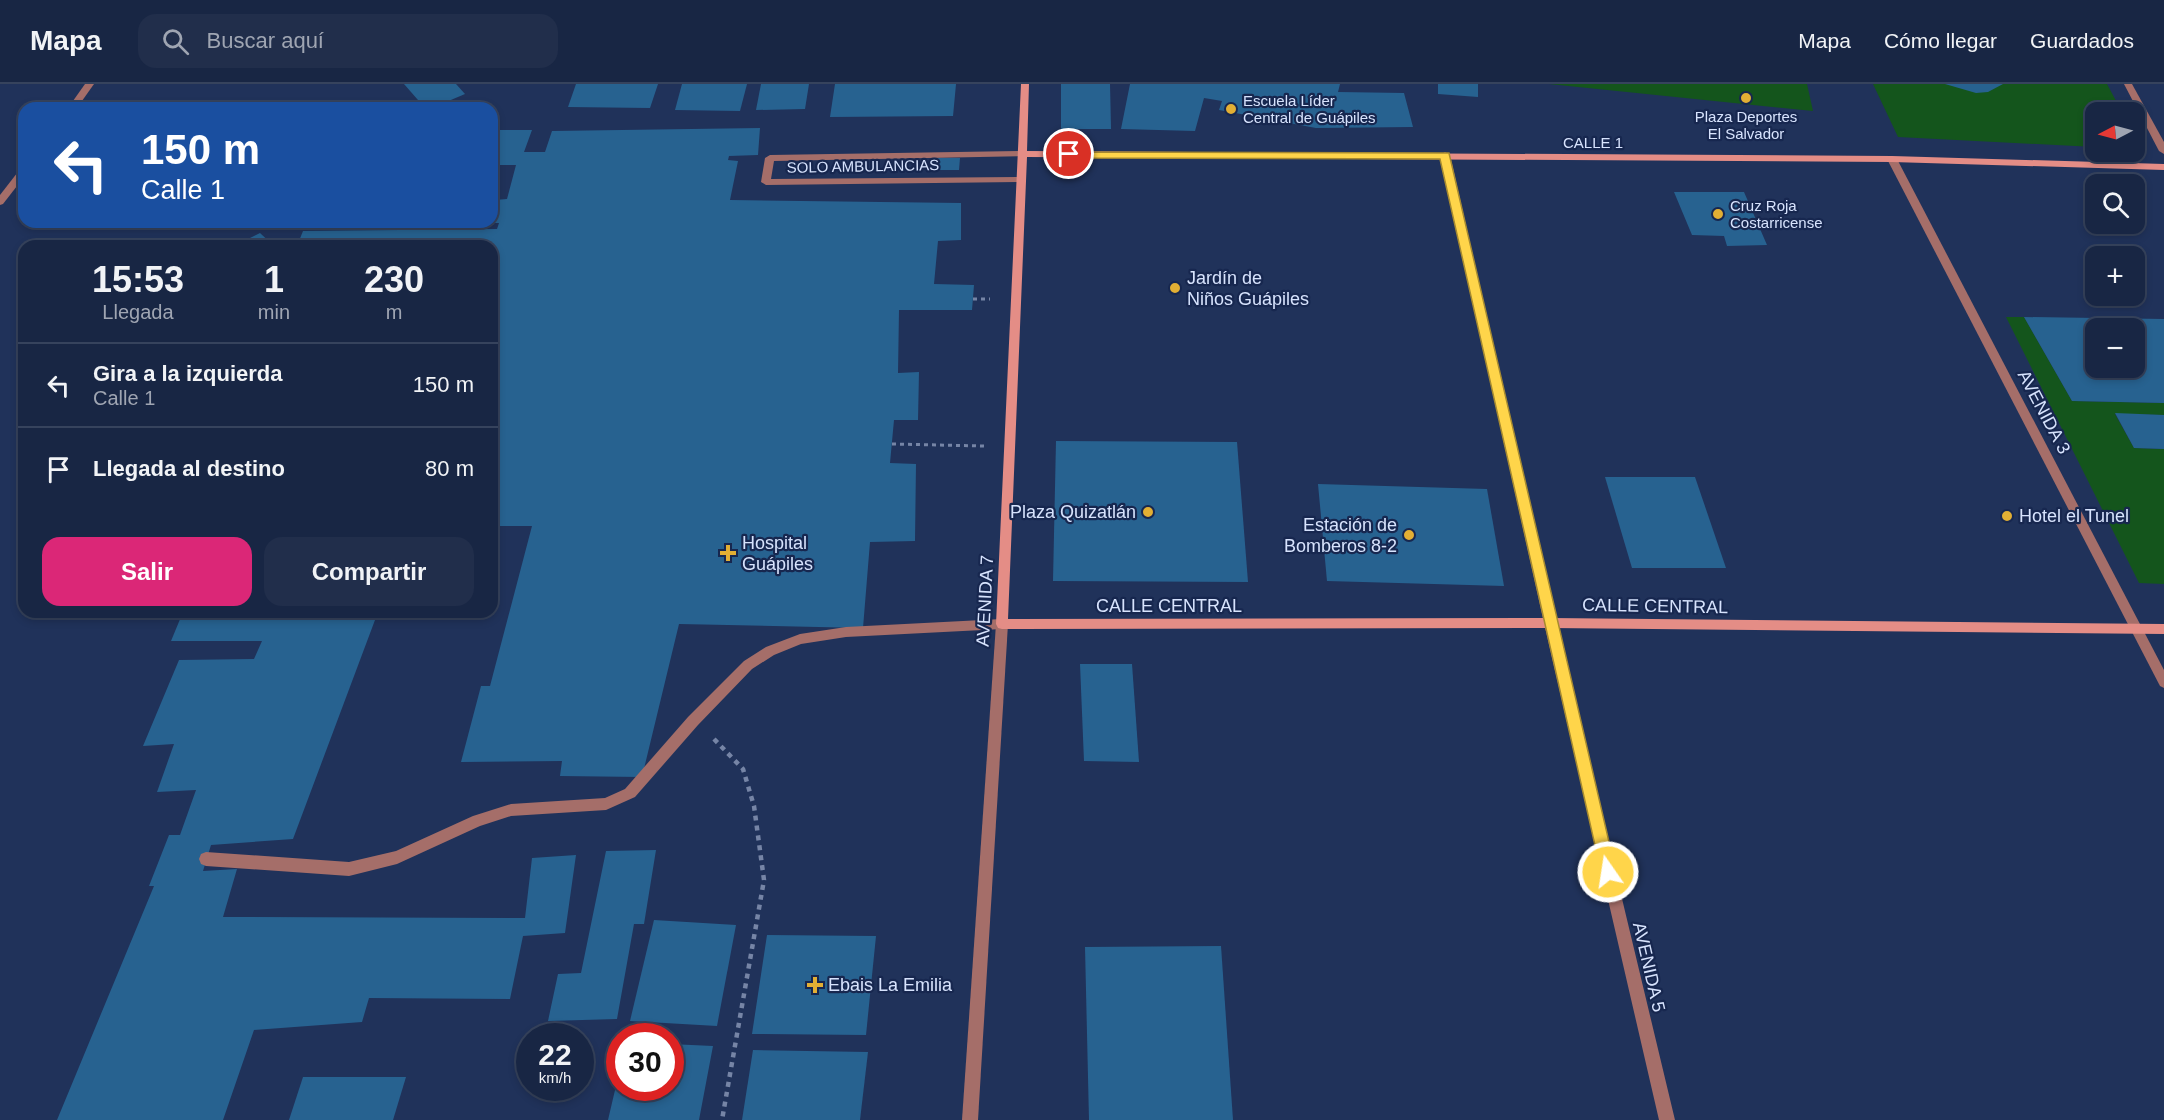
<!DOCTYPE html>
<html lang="es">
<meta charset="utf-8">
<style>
body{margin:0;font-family:Helvetica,sans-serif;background:#212e4b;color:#f1f3f6;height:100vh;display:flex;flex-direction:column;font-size:22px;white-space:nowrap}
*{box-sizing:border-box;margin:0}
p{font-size:20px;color:#9fa5b2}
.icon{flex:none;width:33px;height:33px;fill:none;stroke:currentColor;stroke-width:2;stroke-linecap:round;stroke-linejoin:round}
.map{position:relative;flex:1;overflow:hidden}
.side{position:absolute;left:18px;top:156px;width:480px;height:378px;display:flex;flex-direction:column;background:#182644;border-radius:18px;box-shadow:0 3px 9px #0003,0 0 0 2px #36435d}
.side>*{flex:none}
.banner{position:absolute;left:18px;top:18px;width:480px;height:126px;border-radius:18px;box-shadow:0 3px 9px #0003,0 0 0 2px #36435d;background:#1a4fa0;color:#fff;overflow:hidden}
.needle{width:39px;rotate:264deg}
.fabs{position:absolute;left:2085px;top:18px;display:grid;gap:12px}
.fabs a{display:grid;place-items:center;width:60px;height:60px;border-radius:12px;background:#182644;box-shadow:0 3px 9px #0003,0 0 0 2px #36435d;font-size:30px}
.speed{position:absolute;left:516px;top:939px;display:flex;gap:12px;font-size:30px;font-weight:700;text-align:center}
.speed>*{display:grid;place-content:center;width:78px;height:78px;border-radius:50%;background:#182644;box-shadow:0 3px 9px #0003,0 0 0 2px #36435d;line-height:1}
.speed small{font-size:15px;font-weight:400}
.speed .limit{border:9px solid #d22;background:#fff;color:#111}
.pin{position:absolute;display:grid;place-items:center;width:51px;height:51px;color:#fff;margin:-26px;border:3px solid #fff;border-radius:50%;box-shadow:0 2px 6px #0007}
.me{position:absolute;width:66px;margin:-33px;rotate:347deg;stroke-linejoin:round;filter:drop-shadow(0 0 4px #0008)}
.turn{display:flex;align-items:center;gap:21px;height:126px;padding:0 24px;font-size:27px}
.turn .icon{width:78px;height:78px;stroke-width:2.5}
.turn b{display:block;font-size:42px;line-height:51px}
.eta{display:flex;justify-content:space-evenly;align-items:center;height:102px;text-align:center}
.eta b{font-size:36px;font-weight:800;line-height:42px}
.button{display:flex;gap:12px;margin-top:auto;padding:12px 24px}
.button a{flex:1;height:69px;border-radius:18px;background:#db2777;color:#fff;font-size:24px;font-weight:800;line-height:69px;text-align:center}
.button a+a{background:#212e4b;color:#f1f3f6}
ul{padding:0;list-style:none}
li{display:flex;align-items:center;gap:18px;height:84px;padding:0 24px;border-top:2px solid #36435d}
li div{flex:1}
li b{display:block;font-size:22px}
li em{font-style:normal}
header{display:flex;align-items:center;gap:36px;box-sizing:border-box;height:84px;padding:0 30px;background:#182644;border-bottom:2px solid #36435d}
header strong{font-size:28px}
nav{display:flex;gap:33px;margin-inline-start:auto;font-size:21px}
.search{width:420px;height:54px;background:#212e4b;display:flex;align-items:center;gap:15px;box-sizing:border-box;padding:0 21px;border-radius:18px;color:#9fa5b2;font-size:22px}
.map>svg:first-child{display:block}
.green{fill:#14551c}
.building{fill:#276290;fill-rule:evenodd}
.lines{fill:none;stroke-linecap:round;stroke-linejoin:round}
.path-far1{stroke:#7685a6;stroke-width:3;stroke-dasharray:4 4;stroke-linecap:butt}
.path{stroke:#7685a6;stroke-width:4.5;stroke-dasharray:5 5;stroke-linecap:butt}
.lane{fill:#a56e69;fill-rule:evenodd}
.street{fill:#a56e69;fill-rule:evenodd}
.secondary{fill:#e48d86;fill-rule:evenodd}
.route{fill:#ffd54a;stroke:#a68a30;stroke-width:1.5}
.poi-dot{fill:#e2af34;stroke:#17274f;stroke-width:2}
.labels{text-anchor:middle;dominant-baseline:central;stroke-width:4.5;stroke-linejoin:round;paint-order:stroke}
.far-poi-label{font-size:15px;fill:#d7e3fd;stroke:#17274f;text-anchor:start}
.far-street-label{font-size:15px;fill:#d7e3fd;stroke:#17274f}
.poi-label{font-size:18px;fill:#d7e3fd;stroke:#17274f;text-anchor:start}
.street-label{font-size:18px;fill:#d7e3fd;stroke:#17274f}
</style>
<header>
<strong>Mapa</strong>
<div class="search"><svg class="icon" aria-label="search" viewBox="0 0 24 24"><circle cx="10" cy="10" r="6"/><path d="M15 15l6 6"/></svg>Buscar aquí</div>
<nav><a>Mapa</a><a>Cómo llegar</a><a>Guardados</a></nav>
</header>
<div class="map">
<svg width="2164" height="1036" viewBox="0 0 2164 1036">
<rect width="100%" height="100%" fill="#20325a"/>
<g class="green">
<polygon points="1549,0 1807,0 1813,27"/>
<polygon points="1873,0 2107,0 2122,28 2096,28 2095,63 1898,53"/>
<polygon points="2006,233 2024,233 2072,317 2164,319 2164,331 2115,330 2134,364 2164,365 2164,500 2139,499"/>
</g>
<g class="building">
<polygon points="404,0 456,0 465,10 432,24 425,24"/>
<polygon points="576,0 658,0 650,24 568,23"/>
<polygon points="682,0 747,0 740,27 675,26"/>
<polygon points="761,0 809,0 805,25 756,26"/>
<polygon points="835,0 956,0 953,32 830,33"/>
<polygon points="1061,0 1110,0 1111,45 1061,45"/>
<polygon points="1130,0 1340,0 1338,8 1404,9 1413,43 1316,44 1219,26 1222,17 1204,14 1195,47 1121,45"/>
<polygon points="1438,0 1478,0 1478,13 1438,10"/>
<polygon points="1945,0 2003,0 1988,8 1976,9"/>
<polygon points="760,44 758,71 729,72 728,76 738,77 730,116 961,119 961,156 938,157 934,200 974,201 972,226 899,226 898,289 919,288 918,336 894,336 890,379 916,380 915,457 870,458 863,544 679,540 642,693 560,692 562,677 461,678 481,602 490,602 532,442 492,442 492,321 496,307 492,307 492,162 297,162 303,147 497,145 499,139 492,139 495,116 507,115 516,81 492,81 492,46 532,46 524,68 545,68 552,47"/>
<polygon points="935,74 960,74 959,86 934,86"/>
<polygon points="1674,108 1744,108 1767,161 1727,162 1724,152 1692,151"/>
<polygon points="260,149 274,162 234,162"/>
<path d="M 2024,233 L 2164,235 L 2164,319 L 2072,317 ZM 2096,244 L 2134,244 L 2134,284 L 2096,284 Z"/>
<polygon points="2115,329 2164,331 2164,365 2134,364"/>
<polygon points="1056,357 1237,358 1248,498 1053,497"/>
<polygon points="1605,393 1695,393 1726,484 1632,484"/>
<polygon points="1318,400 1487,405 1504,502 1327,497"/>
<polygon points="183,528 378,528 293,755 211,761 203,787 237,785 223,833 525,834 532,774 576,771 565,849 523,852 510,915 369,914 362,938 254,946 223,1036 57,1036 154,802 149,802 169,751 180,751 196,706 157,708 174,660 143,662 179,576 254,575 262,557 171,557"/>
<polygon points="1080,580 1132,580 1139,678 1084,677"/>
<polygon points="656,766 644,840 634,840 617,935 548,937 558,890 581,889 606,767"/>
<polygon points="654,836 736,841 717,942 630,937"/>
<polygon points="767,851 876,852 866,951 752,950"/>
<polygon points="1221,862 1233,1036 1089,1036 1085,863"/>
<polygon points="670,960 713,962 699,1036 608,1036 619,989 620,1004 670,1004"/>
<polygon points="753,966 868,968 860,1036 742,1036"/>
<polygon points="303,993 406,993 393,1036 289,1036"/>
</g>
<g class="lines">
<g class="path-far1">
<polyline points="973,215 990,215"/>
<polyline points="892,360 984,362"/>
</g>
<polyline class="path" points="714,655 743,685 754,722 764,796 722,1036"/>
<g class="lane">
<polygon points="1022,67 1027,70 1025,72 774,77 771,95 1024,93 1026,95 1021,98 766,101 761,98 765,74 770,71"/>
<polygon points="1002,535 1006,536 1008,540 1006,544 1002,545 846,553 801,560 774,571 752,585 698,641 635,713 606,726 511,732 480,742 397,780 349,792 206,782 201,780 199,775 201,770 206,768 349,778 396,767 473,732 511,720 605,714 625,705 688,633 744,577 766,563 800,550 846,543"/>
</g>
<g class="street">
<polygon points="85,0 94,0 77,24 68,24"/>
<polygon points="2124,0 2132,0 2164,58 2164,70 2159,67"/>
<polygon points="1445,68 1450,71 1556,539 1675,1036 1659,1036 1544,539 1440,71"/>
<polygon points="1892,72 1897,75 2164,586 2164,604 2160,602 1887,75"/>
<polygon points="24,83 24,93 3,120 0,121 0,111 21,84"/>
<polygon points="1002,535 1006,536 1008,540 978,1036 962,1036 996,540 998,536"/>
</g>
<polygon class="secondary" points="1021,0 1029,0 1027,67 1892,72 2164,80 2164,86 1892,78 1027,73 1008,535 1550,534 2164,540 2164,550 1550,544 1002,545 998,544 996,540"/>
</g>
<polygon class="route" points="1065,68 1449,69 1616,788 1614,793 1608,795 1603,793 1601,788 1440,75 1069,74 1065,73"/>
<g class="poi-dot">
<circle cx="1746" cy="14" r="6"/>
<circle cx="1231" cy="25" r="6"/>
<circle cx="1718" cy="130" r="6"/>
<circle cx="1175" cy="204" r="6"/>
<circle cx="1148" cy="428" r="6"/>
<circle cx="2007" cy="432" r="6"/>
<circle cx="1409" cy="451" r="6"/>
<path d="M725 460h6v6h6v6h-6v6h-6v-6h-6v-6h6z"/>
<path d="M812 892h6v6h6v6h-6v6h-6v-6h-6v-6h6z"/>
</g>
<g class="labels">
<g class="far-poi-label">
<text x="1243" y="16">Escuela Líder<tspan x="1243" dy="17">Central de Guápiles</tspan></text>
<text x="1746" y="32" text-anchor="middle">Plaza Deportes<tspan x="1746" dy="17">El Salvador</tspan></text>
<text x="1730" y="121">Cruz Roja<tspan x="1730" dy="17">Costarricense</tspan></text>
</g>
<g class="far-street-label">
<text x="1593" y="58">CALLE 1</text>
<text transform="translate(863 82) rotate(-1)">SOLO AMBULANCIAS</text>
</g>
<g class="poi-label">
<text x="1187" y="194">Jardín de<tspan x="1187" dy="21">Niños Guápiles</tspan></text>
<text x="1136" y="428" text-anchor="end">Plaza Quizatlán</text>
<text x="2019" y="432">Hotel el Tunel</text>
<text x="1397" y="441" text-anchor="end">Estación de<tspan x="1397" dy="21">Bomberos 8-2</tspan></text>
<text x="742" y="459">Hospital<tspan x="742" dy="21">Guápiles</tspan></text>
<text x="828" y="901">Ebais La Emilia</text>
</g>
<g class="street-label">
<text transform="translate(2044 328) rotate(62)">AVENIDA 3</text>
<text transform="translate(985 517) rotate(-87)">AVENIDA 7</text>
<text x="1169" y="522">CALLE CENTRAL</text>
<text transform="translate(1655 522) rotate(1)">CALLE CENTRAL</text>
<text transform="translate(1649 883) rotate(77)">AVENIDA 5</text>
</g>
</g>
</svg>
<div class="fabs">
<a><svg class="needle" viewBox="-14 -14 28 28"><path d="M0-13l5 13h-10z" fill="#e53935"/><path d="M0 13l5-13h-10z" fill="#9fa5b2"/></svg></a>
<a><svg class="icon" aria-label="search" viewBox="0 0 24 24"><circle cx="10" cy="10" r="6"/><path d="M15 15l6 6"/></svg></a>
<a>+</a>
<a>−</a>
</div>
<div class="speed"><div>22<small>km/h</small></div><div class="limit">30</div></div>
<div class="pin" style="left:1069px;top:70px;background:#d93025"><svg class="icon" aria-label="arrive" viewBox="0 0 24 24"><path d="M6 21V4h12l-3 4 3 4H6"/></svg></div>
<svg class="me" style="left:1608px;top:788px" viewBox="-20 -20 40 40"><circle r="17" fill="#ffd54a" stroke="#fff" stroke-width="3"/><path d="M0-11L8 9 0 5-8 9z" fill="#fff"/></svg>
<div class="banner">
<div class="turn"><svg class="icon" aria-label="left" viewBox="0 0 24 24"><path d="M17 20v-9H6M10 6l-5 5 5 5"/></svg><div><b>150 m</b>Calle 1</div></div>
</div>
<section class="side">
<div class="eta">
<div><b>15:53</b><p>Llegada</p></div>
<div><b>1</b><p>min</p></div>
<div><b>230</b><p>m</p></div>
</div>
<ul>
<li><svg class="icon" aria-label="left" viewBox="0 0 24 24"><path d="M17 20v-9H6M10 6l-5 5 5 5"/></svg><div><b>Gira a la izquierda</b><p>Calle 1</p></div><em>150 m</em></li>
<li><svg class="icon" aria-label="arrive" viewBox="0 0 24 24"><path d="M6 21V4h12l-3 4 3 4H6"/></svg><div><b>Llegada al destino</b></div><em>80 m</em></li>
</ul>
<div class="button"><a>Salir</a><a>Compartir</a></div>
</section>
</div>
